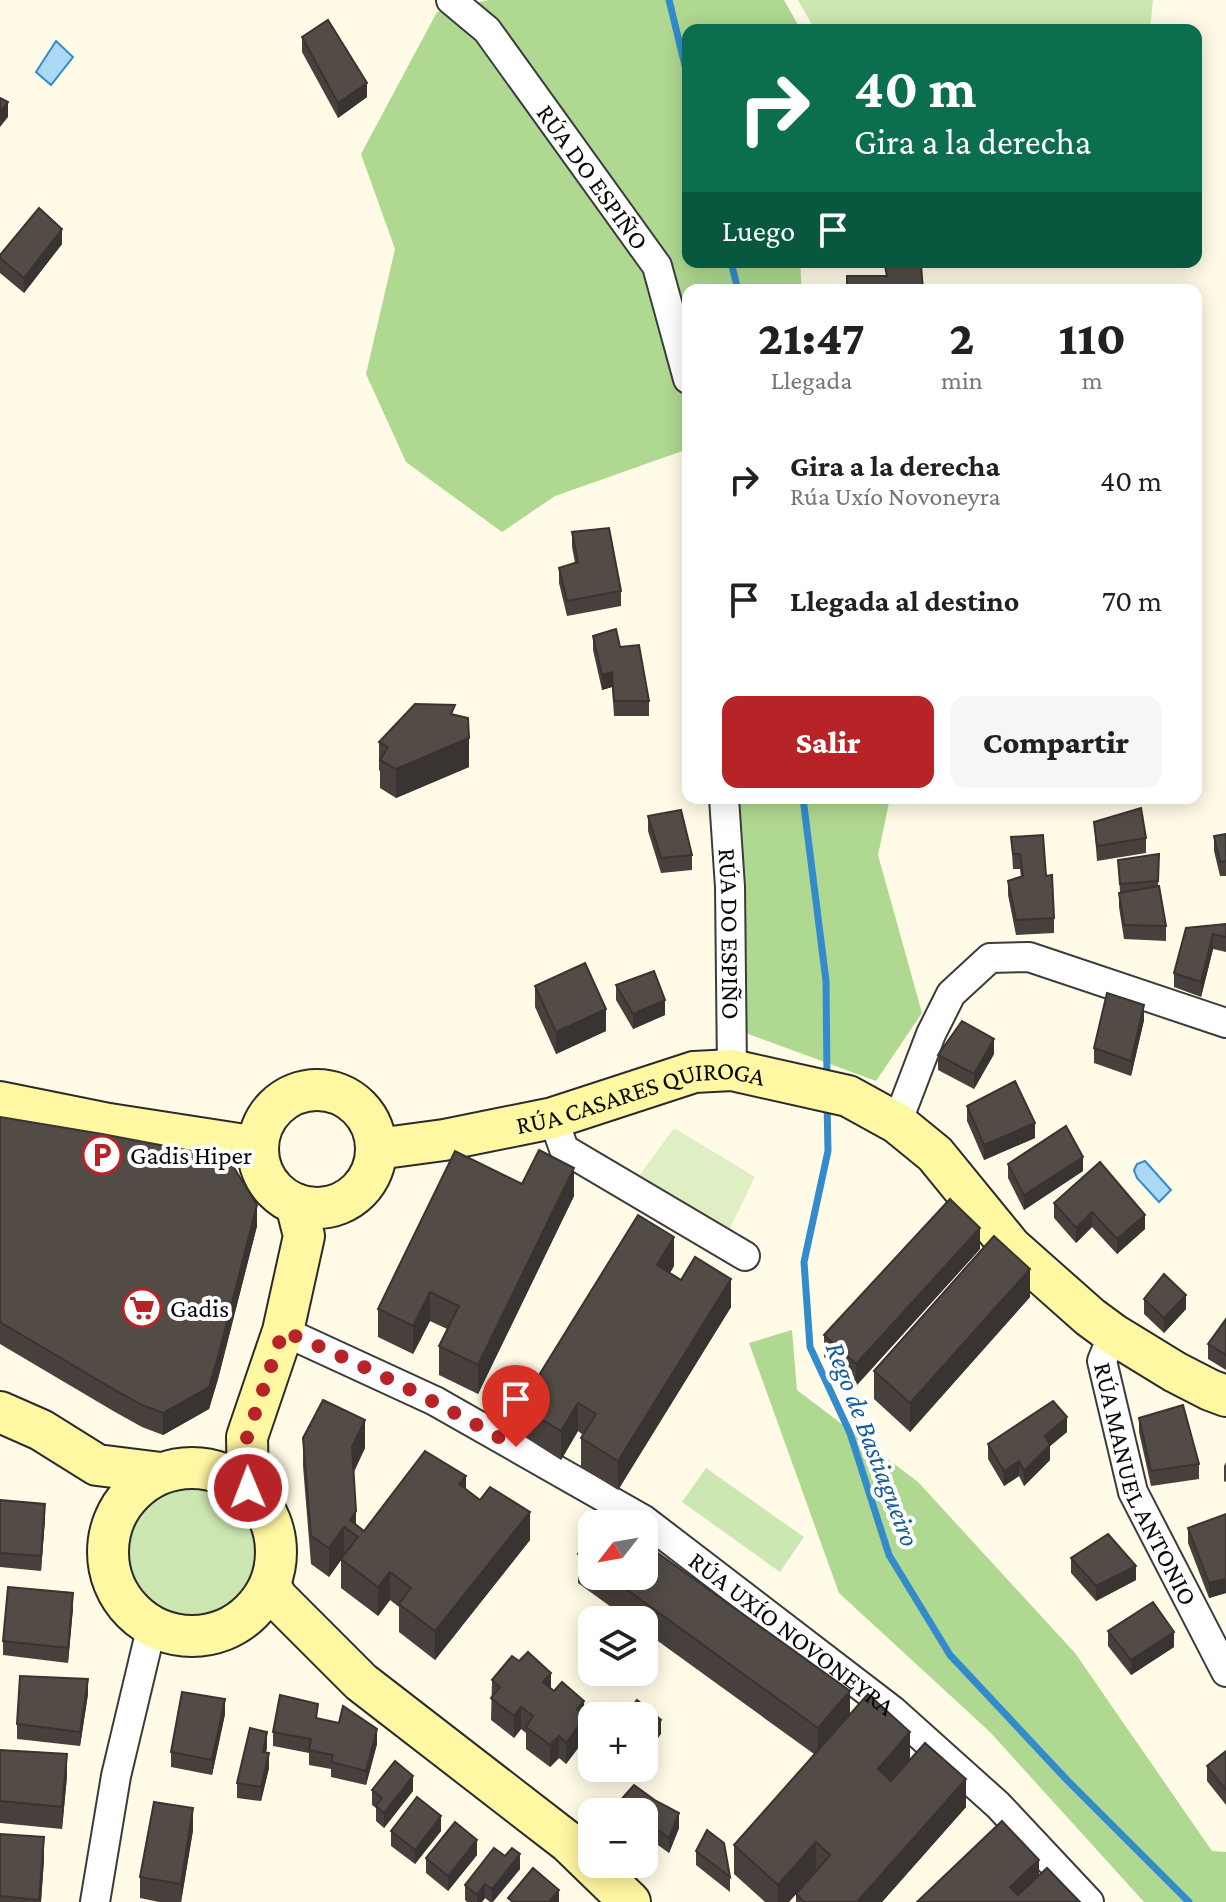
<!DOCTYPE html>
<html lang="es">
<meta charset="utf-8">
<style>
body{margin:0;font-family:"Crimson Pro",serif;background:#f6f6f6;color:#202124;height:100vh;display:flex;flex-direction:column;font-size:30px;white-space:nowrap}
*{box-sizing:border-box;margin:0}
p{font-size:26px;color:#757577}
.icon{flex:none;width:44px;height:44px;fill:none;stroke:currentColor;stroke-width:2;stroke-linecap:round;stroke-linejoin:round}
.map{position:relative;flex:1;overflow:hidden}
.side{position:absolute;left:682px;top:284px;width:520px;height:520px;display:flex;flex-direction:column;background:#fff;border-radius:16px;box-shadow:0 4px 20px #0003}
.side>*{flex:none}
.top-card{position:absolute;left:682px;top:24px;width:520px;height:244px;border-radius:16px;box-shadow:0 4px 20px #0003;background:#0b6e4f;color:#fff;overflow:hidden}
.needle{width:52px;rotate:239deg}
.tools{position:absolute;left:578px;top:1510px;display:grid;gap:16px}
.tools a{display:grid;place-items:center;width:80px;height:80px;border-radius:16px;background:#fff;box-shadow:0 4px 20px #0003;font-size:40px}
.pin{position:absolute;display:grid;place-items:center;width:68px;height:68px;color:#fff;margin:-82px -34px;border-radius:50% 50% 50% 0;rotate:-45deg;box-shadow:0 0 8px #0007}
.pin .icon{rotate:45deg}
.me{position:absolute;width:88px;margin:-44px;rotate:359deg;stroke-linejoin:round;filter:drop-shadow(0 0 6px #0008)}
.turn{display:flex;align-items:center;gap:28px;height:168px;padding:0 40px;font-size:36px}
.turn .icon{width:104px;height:104px;stroke-width:2.5}
.turn b{display:block;font-size:56px;line-height:68px}
.then{display:flex;align-items:center;height:76px;padding:0 40px;background:#0003;gap:16px;font-size:30px}
.eta{display:flex;justify-content:space-evenly;align-items:center;height:136px;text-align:center}
.eta b{font-size:48px;font-weight:800;line-height:56px}
.cta{display:flex;gap:16px;margin-top:auto;padding:16px 40px}
.cta a{flex:1;height:92px;border-radius:16px;background:#b72326;color:#fff;font-size:32px;font-weight:800;line-height:92px;text-align:center}
.cta a+a{background:#f6f6f6;color:#202124}
ul{padding:0;list-style:none}
li{display:flex;align-items:center;gap:24px;height:120px;padding:0 40px}
li div{flex:1}
li b{display:block;font-size:30px}
li em{font-style:normal}
.map>svg:first-child{display:block}
.green{fill:#cce7b1}
.forest{fill:#afd891}
.pitch{fill:#deefc3}
.water{fill:#abd8f5;stroke:#338bcc;stroke-width:2}
.lines{fill:none;stroke-linecap:round;stroke-linejoin:round}
.stream{stroke:#338bcc;stroke-width:7}
.street-casing{stroke:#3c3c3c;stroke-width:32}
.secondary-casing{stroke:#2b2b2b;stroke-width:44}
.street{stroke:#fff;stroke-width:28}
.secondary{stroke:#fff7a1;stroke-width:40}
.wall{fill:#47403c}
.shaded-wall{fill:#393431}
.building{fill:#524b46;stroke:#393431;stroke-width:2}
.route{stroke:#b72326;stroke-width:14;stroke-dasharray:0 25.2}
.labels{text-anchor:middle;dominant-baseline:central;stroke-width:8;stroke-linejoin:round;paint-order:stroke}
.street-label{font-size:26px;fill:#090909;stroke:#fff}
.poi-label{font-size:26px;fill:#090909;stroke:#fff;text-anchor:start}
.water-label{font-size:28px;font-style:italic;fill:#155b99;stroke:#fff}
</style>
<div class="map">
<svg width="1226" height="1902" viewBox="0 0 1226 1902">
<rect width="100%" height="100%" fill="#fffbe6"/>
<g class="green">
<polygon points="798,0 1153,0 1150,30 815,30"/>
<polygon points="706,1468 804,1537 780,1572 682,1502"/>
<circle cx="191" cy="1553" r="69"/>
</g>
<g class="forest">
<polygon points="489,0 784,0 801,30 688,30 688,262 800,262 802,290 688,290 688,449 555,496 502,532 406,462 366,374 395,249 361,154 437,12"/>
<polygon points="718,798 890,798 878,855 922,1013 876,1081 716,1022"/>
<polygon points="792,1330 797,1390 918,1482 1075,1653 1212,1851 1226,1852 1226,1902 1144,1902 990,1732 839,1593 749,1343"/>
</g>
<polygon class="pitch" points="674,1128 755,1177 726,1236 637,1179"/>
<g class="water">
<polygon points="56,41 73,57 51,85 36,72"/>
<polygon points="1145,1161 1171,1190 1159,1202 1137,1178 1134,1170 1137,1164"/>
</g>
<g class="lines">
<g class="stream">
<polyline points="669,0 688,78"/>
<polyline points="731,262 738,290"/>
<polyline points="803,798 826,981 827,1078"/>
<polyline points="827,1103 828,1151 804,1262 810,1347 850,1433 889,1555 950,1655 1066,1779 1189,1902"/>
</g>
<defs>
<g id="street">
<path id="s1" d="M 451,0 L 487,30 L 657,266 L 688,379"/>
<path id="s2" d="M 724,798 L 730,887 L 732,1070"/>
<polyline points="553,1118 564,1149 745,1256"/>
<polyline points="897,1123 931,1034 951,994 990,958 1029,957 1226,1023"/>
<path id="s3" d="M 283,1331 L 435,1401 L 644,1520 L 892,1710 L 998,1805 L 1089,1902"/>
<path id="s4" d="M 1113,1334 L 1102,1361 L 1133,1492 L 1226,1672"/>
<polyline points="95,1902 116,1776 152,1625"/>
</g>
<g id="secondary">
<circle cx="317" cy="1149" r="59"/>
<polyline points="0,1102 109,1124 258,1147"/>
<path id="s5" d="M 377,1149 L 444,1140 L 553,1118 L 694,1072 L 732,1070 L 848,1096 L 897,1123 L 935,1154 L 1011,1247 L 1090,1317 L 1113,1334 L 1175,1372 L 1210,1390 L 1226,1396"/>
<polyline points="0,1412 41,1430 97,1465 161,1473"/>
<circle cx="192" cy="1552" r="84"/>
<polyline points="248,1488 247,1437 283,1331 304,1236 296,1204"/>
<polyline points="270,1585 277,1598 361,1682 568,1842 630,1902"/>
</g>
</defs>
<use href="#street" class="street-casing"/>
<use href="#secondary" class="secondary-casing"/>
<use href="#street" class="street"/>
<use href="#secondary" class="secondary"/>
</g>
<g class="wall">
<polygon points="302,37 367,97 338,118 302,52"/>
<polygon points="62,244 24,293 0,273 0,255"/>
<polygon points="572,532 621,591 621,606 567,616 559,583 559,568 575,563 572,547"/>
<polygon points="593,636 620,647 649,701 649,716 614,716 612,687 602,690 593,650"/>
<polygon points="455,715 469,767 396,798 380,788 380,771 379,770 379,742"/>
<polygon points="648,816 692,855 692,870 661,873 648,831"/>
<polygon points="1094,822 1146,838 1146,853 1097,861"/>
<polygon points="1226,834 1226,876 1220,876 1214,851 1214,836"/>
<polygon points="1011,837 1046,876 1054,918 1054,933 1016,935 1008,895 1008,881 1021,877 1020,869 1013,869"/>
<polygon points="1159,854 1158,886 1166,926 1166,941 1124,939 1119,907 1119,893 1120,892 1118,860"/>
<polygon points="1226,924 1226,952 1213,949 1201,997 1174,987 1174,973 1186,928"/>
<polygon points="616,985 665,1015 633,1029 616,1000"/>
<polygon points="535,986 606,1031 556,1054 535,1007"/>
<polygon points="1144,1020 1131,1076 1094,1063 1094,1048"/>
<polygon points="994,1054 974,1089 938,1070 938,1055"/>
<polygon points="967,1106 1035,1138 984,1160 967,1121"/>
<polygon points="0,1117 257,1226 218,1379 209,1409 163,1435 142,1427 115,1412 0,1344"/>
<polygon points="1100,1162 1145,1229 1117,1254 1092,1227 1076,1243 1054,1218 1054,1203"/>
<polygon points="1008,1164 1083,1171 1024,1210 1008,1178"/>
<polygon points="522,1184 574,1196 478,1394 439,1375 439,1346 447,1329 430,1321 413,1354 378,1337 378,1309"/>
<polygon points="980,1249 856,1386 824,1357 824,1335"/>
<polygon points="674,1266 670,1273 731,1307 618,1490 581,1467 581,1438 583,1435 578,1431 561,1460 520,1434 520,1406"/>
<polygon points="1030,1297 910,1432 874,1399 874,1371"/>
<polygon points="1144,1299 1186,1309 1164,1333 1144,1314"/>
<polygon points="1226,1319 1226,1370 1208,1359 1208,1344"/>
<polygon points="1139,1418 1199,1464 1199,1479 1151,1486 1139,1432"/>
<polygon points="1067,1432 1050,1446 1050,1460 1024,1486 1019,1476 1004,1486 988,1459 988,1444"/>
<polygon points="303,1438 365,1448 354,1472 356,1525 364,1531 466,1489 530,1540 435,1660 399,1632 399,1607 390,1600 378,1616 341,1588 341,1560 329,1577 311,1564 303,1466"/>
<polygon points="1226,1462 1226,1482 1224,1481 1224,1466"/>
<polygon points="0,1500 45,1519 41,1571 0,1567"/>
<polygon points="1226,1514 1226,1593 1209,1598 1188,1543 1188,1528"/>
<polygon points="592,1534 592,1576 644,1576 850,1714 910,1759 966,1807 882,1902 796,1902 796,1894 816,1871 789,1902 765,1902 734,1874 734,1845 814,1754 644,1631 644,1620 629,1620 578,1583 578,1554"/>
<polygon points="1071,1558 1136,1580 1096,1601 1071,1573"/>
<polygon points="73,1608 68,1663 3,1655 3,1641"/>
<polygon points="1108,1631 1174,1647 1131,1675 1108,1646"/>
<polygon points="492,1680 551,1689 584,1716 585,1739 566,1764 559,1758 550,1767 526,1749 526,1733 521,1729 514,1738 491,1720"/>
<polygon points="88,1694 80,1746 17,1739 17,1724"/>
<polygon points="225,1714 212,1775 171,1767 171,1752"/>
<polygon points="318,1719 377,1744 366,1785 331,1777 331,1769 309,1765 309,1753 273,1746 273,1732"/>
<polygon points="267,1747 266,1752 269,1768 261,1801 237,1798 237,1783"/>
<polygon points="0,1750 67,1776 62,1829 0,1823"/>
<polygon points="1226,1751 1226,1805 1207,1781 1207,1766"/>
<polygon points="634,1785 656,1801 679,1813 679,1828 669,1853 644,1835 644,1812 618,1812 618,1803"/>
<polygon points="372,1790 413,1791 384,1828 376,1821 376,1808 372,1805"/>
<polygon points="193,1830 181,1902 159,1902 140,1898 140,1877"/>
<polygon points="391,1831 441,1831 415,1864 391,1846"/>
<polygon points="0,1834 44,1859 41,1902 0,1902"/>
<polygon points="696,1851 730,1877 730,1892 696,1865"/>
<polygon points="477,1855 448,1891 426,1873 426,1858"/>
<polygon points="520,1869 493,1902 490,1902 485,1898 482,1902 467,1902 465,1900 465,1885"/>
</g>
<g class="shaded-wall">
<polygon points="367,83 367,97 338,118 338,103"/>
<polygon points="8,102 8,117 0,127 0,112"/>
<polygon points="62,229 62,244 24,293 24,278"/>
<polygon points="612,672 612,687 602,690 602,675"/>
<polygon points="469,738 469,767 396,798 396,769"/>
<polygon points="1213,934 1213,949 1201,997 1201,982"/>
<polygon points="665,1000 665,1015 633,1029 633,1014"/>
<polygon points="1144,1005 1144,1020 1131,1076 1131,1061"/>
<polygon points="606,1009 606,1031 556,1054 556,1032"/>
<polygon points="994,1039 994,1054 974,1089 974,1074"/>
<polygon points="1035,1123 1035,1138 984,1160 984,1145"/>
<polygon points="1083,1157 1083,1171 1024,1210 1024,1195"/>
<polygon points="574,1168 574,1196 478,1394 478,1365"/>
<polygon points="257,1205 257,1226 218,1379 209,1409 163,1435 163,1413"/>
<polygon points="1092,1212 1092,1227 1076,1243 1076,1228"/>
<polygon points="1145,1215 1145,1229 1117,1254 1117,1239"/>
<polygon points="980,1228 980,1249 856,1386 856,1364"/>
<polygon points="674,1237 674,1266 657,1294 657,1265"/>
<polygon points="1030,1269 1030,1297 910,1432 910,1403"/>
<polygon points="731,1279 731,1307 618,1490 618,1461"/>
<polygon points="430,1292 430,1321 413,1354 413,1326"/>
<polygon points="1186,1295 1186,1309 1164,1333 1164,1318"/>
<polygon points="578,1403 578,1431 561,1460 561,1431"/>
<polygon points="1067,1417 1067,1432 1050,1446 1050,1460 1024,1486 1024,1471 1045,1436"/>
<polygon points="365,1420 365,1448 352,1475 352,1447"/>
<polygon points="1019,1461 1019,1476 1004,1486 1004,1471"/>
<polygon points="466,1476 466,1504 459,1484"/>
<polygon points="45,1504 45,1519 41,1571 41,1556"/>
<polygon points="356,1511 356,1536 350,1520"/>
<polygon points="530,1512 530,1540 435,1660 435,1631"/>
<polygon points="344,1527 344,1556 329,1577 329,1548"/>
<polygon points="1136,1566 1136,1580 1096,1601 1096,1586"/>
<polygon points="390,1572 390,1600 378,1616 378,1587"/>
<polygon points="1226,1579 1226,1593 1209,1598 1209,1583"/>
<polygon points="73,1593 73,1608 68,1663 68,1648"/>
<polygon points="1174,1632 1174,1647 1131,1675 1131,1660"/>
<polygon points="551,1673 551,1694 543,1682"/>
<polygon points="88,1679 88,1694 80,1746 80,1732"/>
<polygon points="850,1691 850,1720 818,1756 818,1728"/>
<polygon points="225,1699 225,1714 212,1775 212,1760"/>
<polygon points="584,1701 585,1739 566,1764 566,1743 577,1709"/>
<polygon points="521,1707 521,1729 514,1738 514,1716"/>
<polygon points="661,1720 661,1734 644,1756 644,1741"/>
<polygon points="377,1729 377,1744 366,1785 366,1771"/>
<polygon points="267,1732 267,1747 263,1766 263,1752"/>
<polygon points="910,1732 910,1760 878,1798 878,1769"/>
<polygon points="559,1736 559,1758 550,1767 550,1745"/>
<polygon points="269,1753 269,1768 261,1801 261,1787"/>
<polygon points="67,1754 67,1776 62,1829 62,1807"/>
<polygon points="413,1776 413,1791 384,1828 384,1813"/>
<polygon points="966,1779 966,1807 882,1902 857,1902"/>
<polygon points="193,1808 193,1830 181,1902 181,1884"/>
<polygon points="679,1813 679,1828 669,1853 669,1838"/>
<polygon points="441,1816 441,1831 415,1864 415,1850"/>
<polygon points="44,1837 44,1859 41,1902 39,1902"/>
<polygon points="477,1840 477,1855 448,1891 448,1876"/>
<polygon points="816,1842 816,1871 789,1902 778,1902 778,1885"/>
<polygon points="520,1854 520,1869 492,1902 492,1889"/>
<polygon points="1039,1860 1039,1889 1025,1902 1010,1887"/>
<polygon points="485,1884 485,1898 482,1902 477,1902 477,1895"/>
<polygon points="559,1890 559,1902 549,1902"/>
</g>
<g class="building">
<polygon points="328,20 367,83 338,103 302,37"/>
<polygon points="0,98 8,102 0,112"/>
<polygon points="39,208 62,229 24,278 0,258 0,255"/>
<polygon points="921,265 923,290 847,290 847,276 887,276 885,266"/>
<polygon points="609,528 621,591 567,601 559,568 578,562 572,532"/>
<polygon points="616,629 620,647 639,645 649,701 614,701 612,672 602,675 593,636"/>
<polygon points="415,704 455,705 451,714 468,718 469,738 396,769 380,760 388,747 379,742"/>
<polygon points="1141,808 1146,838 1097,846 1094,822"/>
<polygon points="681,810 692,855 661,858 648,816"/>
<polygon points="1226,834 1226,861 1220,862 1214,836"/>
<polygon points="1043,835 1046,876 1052,875 1054,918 1016,920 1008,881 1023,876 1020,854 1013,854 1011,837"/>
<polygon points="1159,854 1158,881 1120,884 1118,860"/>
<polygon points="1159,886 1166,926 1124,925 1119,893"/>
<polygon points="1226,924 1226,937 1213,934 1201,982 1174,973 1186,928"/>
<polygon points="585,963 606,1009 556,1032 535,986"/>
<polygon points="654,971 665,1000 633,1014 616,985"/>
<polygon points="1107,993 1144,1005 1131,1061 1094,1048"/>
<polygon points="962,1021 994,1039 974,1074 938,1055"/>
<polygon points="1015,1081 1035,1123 984,1145 967,1106"/>
<polygon points="0,1117 102,1134 228,1158 257,1205 218,1357 209,1387 163,1413 142,1405 115,1390 0,1322"/>
<polygon points="1066,1126 1083,1157 1024,1195 1008,1164"/>
<polygon points="539,1150 574,1168 478,1365 439,1346 459,1306 430,1292 413,1326 378,1309 455,1151 522,1184"/>
<polygon points="1100,1162 1145,1215 1117,1239 1092,1212 1076,1228 1054,1203"/>
<polygon points="950,1199 980,1228 856,1364 824,1335"/>
<polygon points="638,1215 674,1237 657,1265 681,1280 695,1257 731,1279 618,1461 581,1438 596,1414 578,1403 561,1431 520,1406"/>
<polygon points="994,1236 1030,1269 910,1403 874,1371"/>
<polygon points="1164,1274 1186,1295 1164,1318 1144,1299"/>
<polygon points="1226,1319 1226,1355 1208,1344"/>
<polygon points="323,1400 365,1420 352,1447 356,1511 350,1520 364,1531 425,1451 466,1476 459,1484 480,1500 490,1487 530,1512 435,1631 399,1604 411,1588 390,1572 378,1587 341,1559 358,1537 344,1527 329,1548 311,1536 303,1438"/>
<polygon points="1053,1401 1067,1417 1045,1436 1050,1445 1024,1471 1019,1461 1004,1471 988,1444"/>
<polygon points="1183,1405 1199,1464 1151,1471 1139,1418"/>
<polygon points="0,1500 45,1504 41,1556 0,1553"/>
<polygon points="1226,1514 1226,1579 1209,1583 1188,1528"/>
<polygon points="606,1516 617,1524 599,1524"/>
<polygon points="592,1534 592,1565 578,1554"/>
<polygon points="1108,1534 1136,1566 1096,1586 1071,1558"/>
<polygon points="644,1543 850,1691 818,1728 608,1576 644,1576"/>
<polygon points="8,1587 73,1593 68,1648 3,1641"/>
<polygon points="1153,1602 1174,1632 1131,1660 1108,1631"/>
<polygon points="528,1652 551,1673 543,1682 554,1691 562,1682 584,1701 577,1709 585,1717 566,1743 559,1736 550,1745 526,1727 533,1716 521,1707 514,1716 491,1698 500,1687 492,1680 512,1656 519,1661"/>
<polygon points="20,1676 88,1679 80,1732 17,1724"/>
<polygon points="182,1692 225,1699 212,1760 171,1752"/>
<polygon points="868,1694 910,1732 878,1769 891,1781 925,1743 966,1779 857,1902 804,1902 796,1894 830,1855 816,1842 778,1885 734,1845"/>
<polygon points="280,1695 318,1704 316,1718 339,1723 343,1706 377,1729 366,1771 331,1762 333,1755 309,1750 311,1739 273,1732"/>
<polygon points="637,1700 661,1720 644,1741 644,1716 625,1716"/>
<polygon points="250,1728 267,1732 263,1752 269,1753 261,1787 237,1783"/>
<polygon points="0,1750 67,1754 62,1807 0,1801"/>
<polygon points="1226,1751 1226,1790 1207,1766"/>
<polygon points="395,1761 413,1776 384,1813 376,1806 382,1798 372,1790"/>
<polygon points="634,1785 656,1801 679,1813 669,1838 644,1820 644,1812 632,1812 618,1803"/>
<polygon points="417,1797 441,1816 415,1850 391,1831"/>
<polygon points="154,1802 193,1808 181,1884 140,1877"/>
<polygon points="1002,1821 1039,1860 1010,1887 1018,1895 1047,1868 1080,1902 917,1902"/>
<polygon points="455,1822 477,1840 448,1876 426,1858"/>
<polygon points="707,1830 724,1843 730,1877 696,1851"/>
<polygon points="0,1834 44,1837 39,1900 0,1896"/>
<polygon points="494,1848 505,1856 512,1848 520,1854 492,1889 485,1884 477,1895 465,1885"/>
<polygon points="533,1868 559,1890 549,1902 513,1902 508,1898"/>
</g>
<g class="lines">
<path class="route" d="M 248,1488 L 247,1437 L 283,1331 C 363,1364 441,1404 516,1447"/>
</g>
<defs>
<symbol id="parking-ring" viewBox="-11 -11 22 22"><circle r="9.5" fill="#fff" stroke="#b72326" stroke-width="1.5"/><path d="M-3.5-5.5H1a3.5 3.5 0 0 1 0 7H-1V5.5H-3.5ZM-1-3.4V-.6H.8a1.4 1.4 0 0 0 0-2.8Z" fill="#b72326"/></symbol>
<symbol id="supermarket-ring" viewBox="-11 -11 22 22"><circle r="9.5" fill="#fff" stroke="#b72326" stroke-width="1.5"/><path d="M-6-5.5h2.5l.6 2H6L4.5 2H-2.5L-4.4-4H-6ZM-1.5 3.2a1.3 1.3 0 1 0 .1 0ZM3 3.2a1.3 1.3 0 1 0 .1 0Z" fill="#b72326"/></symbol>
</defs>
<g fill-rule="evenodd">
<use href="#parking-ring" x="80" y="1133" width="44" height="44"/>
<use href="#supermarket-ring" x="120" y="1286" width="44" height="44"/>
</g>
<g class="labels">
<g class="street-label">
<text stroke="none"><textPath href="#s1" startOffset="228">RÚA DO ESPIÑO</textPath></text>
<text stroke="none"><textPath href="#s2" startOffset="136">RÚA DO ESPIÑO</textPath></text>
<text stroke="none"><textPath href="#s5" startOffset="270">RÚA CASARES QUIROGA</textPath></text>
<text stroke="none"><textPath href="#s4" startOffset="160">RÚA MANUEL ANTONIO</textPath></text>
<text stroke="none"><textPath href="#s3" startOffset="594">RÚA UXÍO NOVONEYRA</textPath></text>
</g>
<g class="poi-label">
<text x="130" y="1155">Gadis Hiper</text>
<text x="170" y="1308">Gadis</text>
</g>
<g class="water-label">
<text transform="translate(873 1444) rotate(69)">Rego de Bastiagueiro</text>
</g>
</g>
</svg>
<div class="tools">
<a><svg class="needle" viewBox="-14 -14 28 28"><path d="M0-13l5 13h-10z" fill="#e53935"/><path d="M0 13l5-13h-10z" fill="#757577"/></svg></a>
<a><svg class="icon" aria-label="layers" viewBox="0 0 24 24"><path d="M12 4l9 5-9 5-9-5zM3 14l9 5 9-5"/></svg></a>
<a>+</a>
<a>−</a>
</div>
<div class="pin" style="left:516px;top:1447px;background:#d93025"><svg class="icon" aria-label="arrive" viewBox="0 0 24 24"><path d="M6 21V4h12l-3 4 3 4H6"/></svg></div>
<svg class="me" style="left:248px;top:1488px" viewBox="-20 -20 40 40"><circle r="17" fill="#b72326" stroke="#fff" stroke-width="3"/><path d="M0-11L8 9 0 5-8 9z" fill="#fff"/></svg>
<div class="top-card">
<div class="turn"><svg class="icon" aria-label="right" viewBox="0 0 24 24"><path d="M7 20v-9h11M14 6l5 5-5 5"/></svg><div><b>40 m</b>Gira a la derecha</div></div>
<div class="then">Luego<svg class="icon" aria-label="arrive" viewBox="0 0 24 24"><path d="M6 21V4h12l-3 4 3 4H6"/></svg></div>
</div>
<section class="side">
<div class="eta">
<div><b>21:47</b><p>Llegada</p></div>
<div><b>2</b><p>min</p></div>
<div><b>110</b><p>m</p></div>
</div>
<ul>
<li><svg class="icon" aria-label="right" viewBox="0 0 24 24"><path d="M7 20v-9h11M14 6l5 5-5 5"/></svg><div><b>Gira a la derecha</b><p>Rúa Uxío Novoneyra</p></div><em>40 m</em></li>
<li><svg class="icon" aria-label="arrive" viewBox="0 0 24 24"><path d="M6 21V4h12l-3 4 3 4H6"/></svg><div><b>Llegada al destino</b></div><em>70 m</em></li>
</ul>
<div class="cta"><a>Salir</a><a>Compartir</a></div>
</section>
</div>
